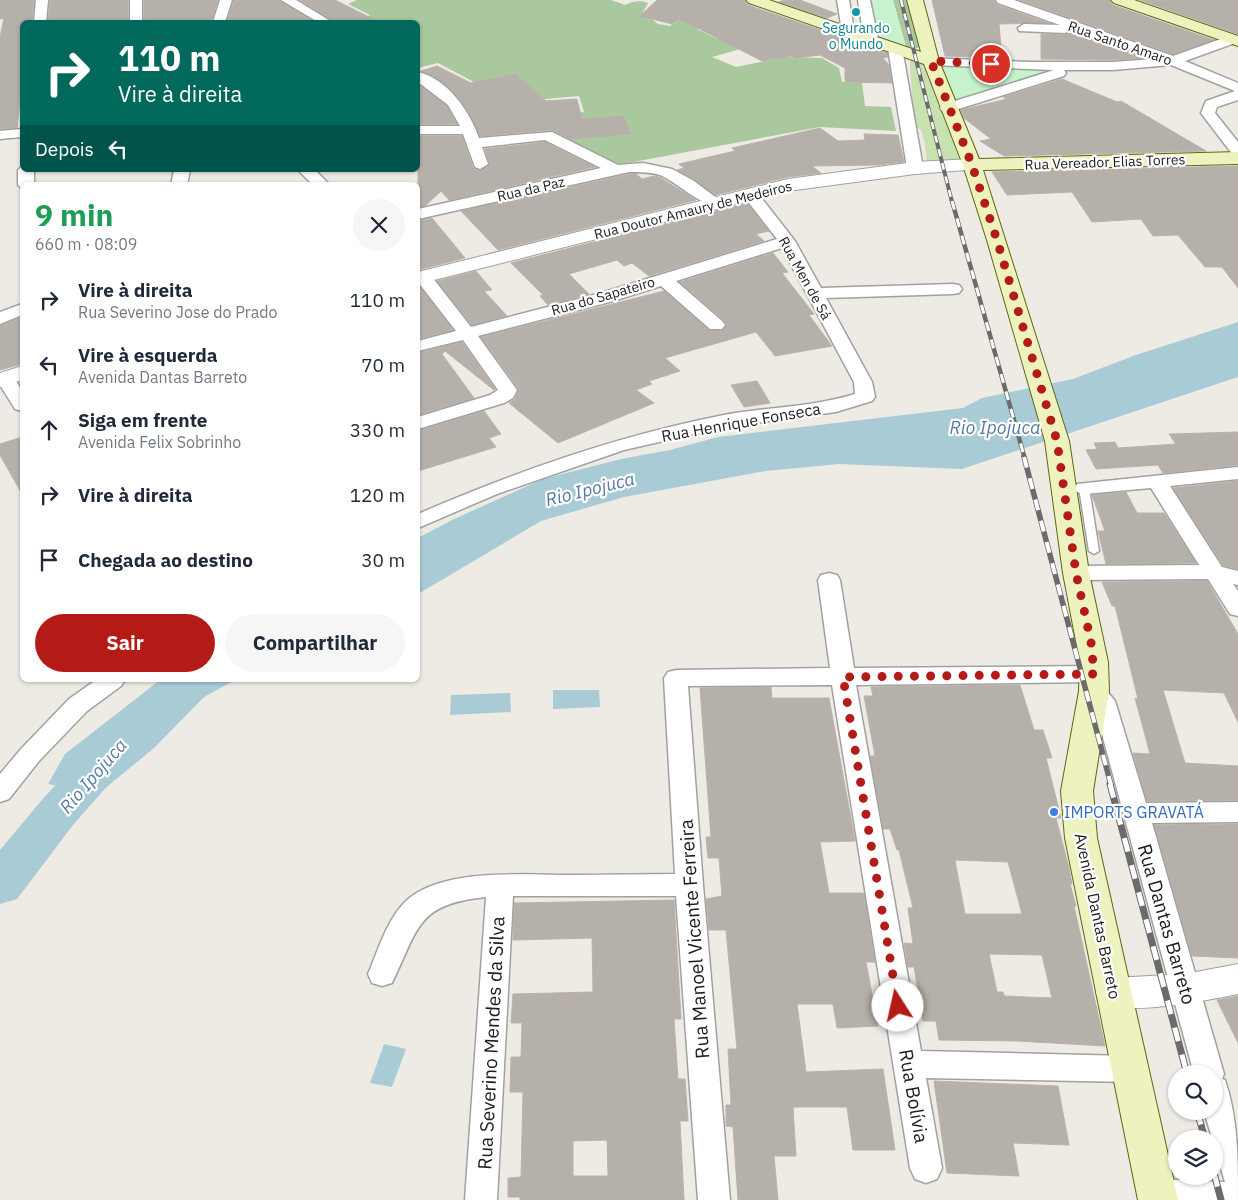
<!DOCTYPE html>
<html lang="pt">
<meta charset="utf-8">
<style>
body{margin:0;font-family:"IBM Plex Sans",sans-serif;background:#f6f6f7;color:#1f2937;height:100vh;display:flex;flex-direction:column;font-size:19px;white-space:nowrap}
*{box-sizing:border-box;margin:0}
p{font-size:16px;color:#747a83}
.icon{flex:none;width:28px;height:28px;fill:none;stroke:currentColor;stroke-width:2;stroke-linecap:round;stroke-linejoin:round}
.map{position:relative;flex:1;overflow:hidden}
.drawer{position:absolute;left:20px;top:182px;width:400px;height:500px;display:flex;flex-direction:column;background:#fff;border-radius:8px;box-shadow:0 1px 4px #0004}
.drawer>*{flex:none}
.hud{position:absolute;left:20px;top:20px;width:400px;height:152px;border-radius:8px;box-shadow:0 1px 4px #0004;background:#00695c;color:#fff;overflow:hidden}
.buttons{position:absolute;left:1168px;top:1065px;display:grid;gap:10px}
.buttons a{display:grid;place-items:center;width:55px;height:55px;border-radius:50%;background:#fff;box-shadow:0 1px 4px #0004;font-size:25px}
.pin{position:absolute;display:grid;place-items:center;width:42px;height:42px;color:#fff;margin:-21px;border:2px solid #fff;border-radius:50%;box-shadow:0 1px 5px #0007}
.me{position:absolute;width:55px;margin:-28px;rotate:350deg;stroke-linejoin:round;filter:drop-shadow(0 0 4px #0008)}
.turn{display:flex;align-items:center;gap:18px;height:105px;padding:0 15px;font-size:22px}
.turn .icon{width:65px;height:65px;stroke-width:2.5}
.turn b{display:block;font-size:35px;line-height:42px}
.then{display:flex;align-items:center;height:48px;padding:0 15px;background:#0003;gap:10px;font-size:19px}
.round{display:grid;place-items:center;flex:none;width:52px;height:52px;border-radius:26px;background:#f6f6f7}
.overview{display:flex;align-items:center;justify-content:space-between;height:85px;padding:0 15px}
h1{font-size:30px;font-weight:700;line-height:38px;color:#1e9e55}
.primary-button{display:flex;gap:10px;margin-top:auto;padding:10px 15px}
.primary-button a{flex:1;height:58px;border-radius:30px;background:#b41b16;color:#fff;font-size:20px;font-weight:700;line-height:58px;text-align:center}
.primary-button a+a{background:#f6f6f7;color:#1f2937}
ul{padding:0;list-style:none}
li{display:flex;align-items:center;gap:15px;height:65px;padding:0 15px}
li div{flex:1}
li b{display:block;font-size:19px}
li em{font-style:normal}
.map>svg:first-child{display:block}
.grass{fill:#c7e2b0}
.forest{fill:#a9c89e}
.park{fill:#c6f3cb}
.water{fill:#a9cbd6}
.lines{fill:none;stroke-linecap:round;stroke-linejoin:round}
.river{fill:#a9cbd6;fill-rule:evenodd}
.building{fill:#b6b0aa;stroke:#bdb2a8;fill-rule:evenodd}
.service-casing{stroke:#a1a1a1;stroke-width:3}
.minor-casing{stroke:#a1a1a1;stroke-width:3}
.tertiary-casing{stroke:#a1a1a1;stroke-width:2}
.secondary-casing{stroke:#5c6811;stroke-width:2}
.service{fill:#fff;fill-rule:evenodd}
.minor{fill:#fff;fill-rule:evenodd}
.tertiary{fill:#fff;fill-rule:evenodd}
.secondary{fill:#eef2be;fill-rule:evenodd}
.rail-far3-casing{stroke:#6b6b6b;stroke-width:4}
.rail-far2-casing{stroke:#6b6b6b;stroke-width:4.5}
.rail-far1-casing{stroke:#6b6b6b;stroke-width:5.5}
.rail-casing{stroke:#6b6b6b;stroke-width:7}
.rail-far3{stroke:#fff;stroke-width:2.5;stroke-dasharray:7;stroke-linecap:butt}
.rail-far2{stroke:#fff;stroke-width:3;stroke-dasharray:9;stroke-linecap:butt}
.rail-far1{stroke:#fff;stroke-width:4;stroke-dasharray:11;stroke-linecap:butt}
.rail{stroke:#fff;stroke-width:5;stroke-dasharray:14;stroke-linecap:butt}
.route{stroke:#b41b16;stroke-width:9;stroke-dasharray:0 16.2}
.culture-dot{fill:#0f9aa8;stroke:#fff;stroke-width:2}
.shop-dot{fill:#3f7fe0;stroke:#fff;stroke-width:2}
.labels{text-anchor:middle;dominant-baseline:central;stroke-width:4.5;stroke-linejoin:round;paint-order:stroke}
.far-culture-label{font-size:14px;fill:#0d838f;stroke:#fff}
.far-street-label{font-size:14px;fill:#1d1d1d;stroke:#fff}
.street-label{font-size:16px;fill:#1d1d1d;stroke:#fff}
.shop-label{font-size:16px;fill:#366cbe;stroke:#fff;text-anchor:start}
.water-label{font-size:18px;font-style:italic;fill:#5579a2;stroke:#fff}
.near-street-label{font-size:19px;fill:#1d1d1d;stroke:#fff}
</style>
<div class="map">
<svg width="1238" height="1200" viewBox="0 0 1238 1200">
<rect width="100%" height="100%" fill="#edebe4"/>
<polygon class="grass" points="915,59 923,63 963,161 927,163 925,144 921,130 914,126 910,64 910,61"/>
<g class="forest">
<path d="M 357,0 L 611,0 L 625,5 C 633,1 640,0 648,3 L 643,12 L 658,24 L 670,26 L 687,15 L 700,27 L 697,29 L 718,39 L 737,33 L 790,35 L 712,57 L 736,67 L 784,57 L 822,58 L 839,68 L 842,82 L 862,83 L 865,106 L 891,107 L 896,131 L 820,127 L 617,165 L 567,140 L 575,124 L 560,116 L 584,112 L 579,96 L 512,102 L 438,63 L 418,68 L 418,22 L 357,22 L 370,15 L 348,4 Z"/>
<polygon points="893,0 912,0 924,46 918,48 906,47"/>
</g>
<g class="park">
<polygon points="869,0 893,0 906,49 875,35"/>
<polygon points="940,64 1064,68 954,102"/>
</g>
<g class="water">
<polygon points="1238,322 1238,377 962,469 839,464 766,471 624,497 541,521 418,594 418,538 452,520 543,479 621,459 670,450 718,437 963,408 982,398 1073,379 1136,355"/>
<polygon points="160,680 235,680 204,697 154,748 98,794 48,784 65,754"/>
<polygon points="553,690 599,690 600,707 553,709"/>
<polygon points="510,693 511,712 450,715 451,695"/>
<polygon points="384,1044 406,1049 392,1087 370,1083"/>
</g>
<g class="lines">
<polygon class="river" points="169,680 219,680 213,690 138,751 73,825 17,899 0,904 0,850 41,801 106,729"/>
</g>
<g class="building">
<polygon points="0,0 34,0 32,22 22,22 22,84 17,128 0,129 0,37 4,18 0,19"/>
<polygon points="50,0 128,0 128,22 48,22"/>
<polygon points="144,0 218,0 211,22 144,22"/>
<polygon points="234,0 279,0 315,22 227,22"/>
<polygon points="300,0 335,0 379,22 334,22"/>
<polygon points="657,0 744,0 748,5 887,53 888,57 883,58 889,65 892,83 845,82 845,68 820,55 796,58 791,56 762,61 680,19 672,24 640,16"/>
<polygon points="784,0 800,0 837,14 827,18 779,2"/>
<polygon points="932,0 994,0 997,5 1048,23 999,24 1002,58 945,56"/>
<polygon points="1020,0 1109,0 1113,5 1214,40 1173,54"/>
<polygon points="1140,0 1238,0 1238,33 1237,34"/>
<polygon points="1071,31 1145,58 1113,60 1041,59 1041,34 1065,35"/>
<polygon points="437,66 471,83 515,74 546,101 577,99 582,119 623,116 631,134 570,139 552,130 480,136 471,117 458,97 440,80 421,71"/>
<polygon points="1062,79 1117,102 1121,101 1206,151 1004,156 980,141 991,139 964,118 961,110 1007,99 1003,97"/>
<polygon points="418,84 447,106 457,124 418,124"/>
<polygon points="820,128 838,141 865,140 864,134 898,135 904,162 878,165 812,166 821,173 788,177 716,195 677,170 684,168 679,164 735,151 732,148"/>
<polygon points="418,136 462,136 473,168 479,171 490,165 485,149 545,142 595,167 449,200 441,191 425,206 418,207"/>
<polygon points="1238,166 1238,288 1222,267 1205,267 1178,235 1153,236 1141,219 1092,222 1072,192 1007,195 992,172"/>
<polygon points="630,174 636,174 642,179 654,176 659,177 696,200 498,250 461,211"/>
<polygon points="747,203 769,231 756,234 764,241 649,276 632,263 624,266 617,260 569,274 589,294 548,305 540,296 543,295 511,263"/>
<polygon points="432,218 465,258 418,270 418,221"/>
<polygon points="773,253 788,272 782,273 814,314 809,315 832,346 775,356 756,332 665,358 680,371 649,381 652,384 636,390 654,403 558,443 509,403 515,399 519,389 481,337 664,291 709,330 722,331 727,325 724,320 680,282"/>
<polygon points="476,271 492,290 484,291 507,316 472,325 437,281"/>
<polygon points="418,286 419,286 453,330 418,339"/>
<polygon points="22,317 22,364 0,370 0,326"/>
<polygon points="462,342 495,389 494,390 445,351 442,354 474,398 418,415 418,353"/>
<polygon points="757,381 770,403 744,407 731,385"/>
<polygon points="484,411 501,434 489,438 496,447 418,471 418,431"/>
<polygon points="1238,432 1238,465 1163,473 1158,465 1096,469 1086,450 1097,449 1094,443 1115,442 1118,448 1176,444 1169,434"/>
<polygon points="22,437 22,494 0,455 0,444"/>
<polygon points="1238,481 1238,569 1223,565 1173,488"/>
<polygon points="1126,492 1137,513 1164,513 1196,563 1106,564 1098,531 1105,531 1092,495"/>
<polygon points="1207,581 1238,634 1238,722 1224,693 1163,690 1185,763 1238,766 1238,800 1147,801 1133,753 1150,754 1135,698 1138,699 1115,606 1112,606 1102,582"/>
<path d="M 1020,685 L 1034,730 L 1043,730 L 1052,758 L 1046,758 L 1061,818 L 1056,818 L 1069,868 L 1072,884 L 1070,884 L 1076,906 L 1074,906 L 1105,1046 L 1017,1041 L 939,1040 L 936,1021 L 923,1021 L 914,967 L 908,967 L 904,943 L 913,944 L 908,908 L 913,908 L 899,850 L 897,850 L 890,829 L 883,829 L 870,756 L 875,756 L 864,696 L 873,696 L 871,687 ZM 955,860 L 1008,862 L 1022,914 L 965,914 ZM 989,954 L 1042,955 L 1052,998 L 1004,996 L 1003,992 L 997,992 Z"/>
<polygon points="771,687 772,698 829,698 855,841 820,842 829,893 864,893 875,962 866,962 878,1026 837,1028 833,1004 797,1004 806,1072 883,1069 895,1150 853,1150 847,1107 793,1107 796,1156 774,1156 778,1200 738,1200 733,1127 726,1126 726,1105 731,1105 728,1049 737,1049 726,930 709,930 706,899 722,896 719,858 708,858 706,837 711,837 700,688"/>
<polygon points="1238,824 1238,958 1192,956 1154,825"/>
<path d="M 674,900 L 681,1019 L 674,1019 L 678,1079 L 685,1079 L 688,1121 L 680,1121 L 684,1200 L 520,1200 L 520,1197 L 508,1197 L 508,1178 L 521,1177 L 523,1092 L 510,1092 L 511,1057 L 521,1057 L 522,1023 L 511,1023 L 513,994 L 593,992 L 592,938 L 513,940 L 514,903 ZM 607,1140 L 608,1176 L 573,1176 L 573,1141 Z"/>
<polygon points="1238,996 1238,1043 1217,1000"/>
<polygon points="934,1081 1058,1086 1069,1145 1013,1143 1019,1176 947,1173"/>
</g>
<g class="lines">
<defs>
<polygon id="service" points="1084,485 1089,488 1099,551 1094,554 1089,551 1079,488"/>
<g id="minor">
<polygon points="36,0 48,0 46,22 34,22"/>
<rect x="130" y="0" width="12" height="22"/>
<polygon points="220,0 232,0 225,22 213,22"/>
<polygon points="281,0 296,0 332,22 318,22"/>
<polygon points="837,0 849,0 854,31 853,34 843,34 842,31"/>
<polygon points="858,0 870,0 878,39 876,42 866,42 864,39"/>
<polygon points="996,0 1014,0 1173,56 1229,36 1238,36 1238,42 1185,61 1238,83 1238,100 1217,107 1215,113 1238,142 1238,156 1233,155 1201,113 1206,101 1235,91 1171,65 1113,70 1064,70 1066,73 1064,76 952,111 942,111 940,108 942,105 1054,70 931,65 926,64 924,61 926,58 1030,62 1113,62 1154,59 1071,29 1065,33 1019,31 1018,28 1024,24 1060,25 998,3"/>
<polygon points="895,44 902,48 923,168 915,173 907,168 888,48"/>
<path d="M 418,72 C 448,79 470,112 479,138 L 552,132 L 618,165 L 643,163 L 672,169 L 694,181 L 722,202 L 720,205 C 704,209 677,182 660,175 C 650,172 640,172 629,172 L 418,219 L 418,209 L 601,168 L 545,140 L 482,147 L 488,164 L 480,169 L 475,167 L 463,134 L 418,134 L 418,126 L 460,126 L 448,105 L 418,82 Z"/>
<polygon points="22,129 22,137 0,139 0,131"/>
<polygon points="22,166 22,170 34,170 34,185 22,185 22,189 18,185 18,170"/>
<polygon points="174,170 190,170 187,185 171,185"/>
<polygon points="298,170 315,170 330,185 313,185"/>
<path d="M 750,189 L 756,191 L 795,241 L 821,288 L 953,284 L 959,285 L 962,289 L 959,293 L 953,294 L 826,298 L 872,382 L 875,397 L 872,401 L 836,412 L 725,427 L 624,450 L 497,494 L 418,528 L 418,514 C 517,471 617,436 724,415 C 768,407 813,407 855,394 L 854,382 L 782,248 L 676,281 L 722,321 L 725,325 L 722,329 L 710,329 L 661,286 L 613,301 L 478,336 L 517,390 L 513,398 L 504,403 L 418,429 L 418,417 L 490,395 L 498,390 L 463,340 L 418,351 L 418,341 L 456,331 L 418,282 L 418,272 L 428,272 L 471,327 L 601,293 L 777,239 L 742,194 Z"/>
<polygon points="22,304 22,315 0,324 0,312"/>
<polygon points="5,372 12,374 22,391 22,411 15,409 0,385 0,374"/>
<polygon points="1238,467 1238,479 1170,486 1222,567 1238,571 1238,585 1233,584 1238,591 1238,616 1230,614 1208,579 1076,580 1068,578 1065,573 1068,568 1076,566 1199,565 1151,488 1084,494 1077,492 1074,488 1077,484"/>
<path d="M 829,573 L 837,575 L 840,580 L 854,668 L 1094,666 L 1102,668 L 1106,674 L 1102,680 L 1094,682 L 856,685 L 921,1051 L 1130,1056 L 1141,1059 L 1145,1069 L 1141,1079 L 1130,1082 L 926,1078 L 942,1168 L 937,1179 L 926,1183 L 915,1179 L 910,1168 L 832,685 L 688,686 L 703,885 L 730,1200 L 698,1200 L 676,896 L 513,896 L 497,1200 L 465,1200 L 486,897 C 416,904 419,928 392,983 L 382,986 L 372,983 L 368,974 C 378,951 386,922 404,903 C 439,867 526,875 572,875 C 606,875 641,874 675,874 L 664,678 L 668,672 L 676,670 L 830,668 L 818,580 L 821,575 Z"/>
<polygon points="96,680 125,680 121,686 87,711 39,761 9,799 0,802 0,774 21,749 69,699"/>
<path d="M 1094,683 L 1102,685 L 1115,701 L 1146,803 L 1238,802 L 1238,822 L 1152,823 L 1224,1074 L 1222,1079 L 1225,1080 C 1238,1118 1238,1159 1238,1200 L 1143,1200 L 1141,1194 L 1146,1183 L 1157,1179 L 1225,1182 L 1204,1111 L 1214,1111 L 1214,1074 L 1194,1074 L 1099,723 L 1092,704 L 1082,691 L 1086,685 Z"/>
</g>
<g id="tertiary">
<polygon points="972,159 979,161 981,165 979,169 915,174 788,191 418,284 418,272 788,179 915,162"/>
<polygon points="22,366 22,380 0,387 0,373"/>
<path d="M 1238,964 L 1238,994 C 1203,1001 1134,1015 1101,1004 L 1096,993 L 1101,982 L 1114,978 L 1185,974 Z"/>
</g>
<g id="secondary">
<polygon points="746,0 769,0 921,52 907,0 923,0 939,61 979,159 1238,152 1238,164 983,170 1069,441 1089,573 1108,662 1109,691 1093,791 1097,838 1178,1200 1138,1200 1065,838 1061,791 1079,691 1080,662 1063,573 1045,441 987,240 963,165 924,64 749,3"/>
<polygon points="1111,0 1134,0 1238,36 1238,46 1114,3"/>
</g>
</defs>
<use href="#service" class="service-casing"/>
<use href="#minor" class="minor-casing"/>
<use href="#tertiary" class="tertiary-casing"/>
<use href="#secondary" class="secondary-casing"/>
<use href="#service" class="service"/>
<use href="#minor" class="minor"/>
<use href="#tertiary" class="tertiary"/>
<use href="#secondary" class="secondary"/>
<defs>
<polyline id="rail-far3" points="901,0 952,202"/>
<polyline id="rail-far2" points="952,201 1025,459"/>
<polyline id="rail-far1" points="1024,457 1111,785"/>
<g id="rail">
<polyline points="1110,784 1187,1074"/>
<polyline points="1197,1111 1205,1139"/>
<polyline points="1214,1173 1221,1200"/>
</g>
</defs>
<use href="#rail-far3" class="rail-far3-casing"/>
<use href="#rail-far2" class="rail-far2-casing"/>
<use href="#rail-far1" class="rail-far1-casing"/>
<use href="#rail" class="rail-casing"/>
<use href="#rail-far3" class="rail-far3"/>
<use href="#rail-far2" class="rail-far2"/>
<use href="#rail-far1" class="rail-far1"/>
<use href="#rail" class="rail"/>
</g>
<g class="lines">
<polyline class="route" points="898,1006 843,677 1094,674 1091,642 1076,573 1057,441 997,240 972,165 931,61 991,64"/>
</g>
<circle class="culture-dot" cx="856" cy="12" r="5"/>
<circle class="shop-dot" cx="1054" cy="812" r="5"/>
<g class="labels">
<g class="far-culture-label">
<text x="856" y="28">Segurando<tspan x="856" dy="16">o Mundo</tspan></text>
</g>
<g class="far-street-label">
<text transform="translate(1120 43) rotate(19)">Rua Santo Amaro</text>
<text transform="translate(1105 162) rotate(-2)">Rua Vereador Elias Torres</text>
<text transform="translate(531 189) rotate(-13)">Rua da Paz</text>
<text transform="translate(693 210) rotate(-14)">Rua Doutor Amaury de Medeiros</text>
<text transform="translate(805 278) rotate(61)">Rua Men de Sá</text>
<text transform="translate(603 296) rotate(-16)">Rua do Sapateiro</text>
</g>
<g class="street-label">
<text transform="translate(741 422) rotate(-10)">Rua Henrique Fonseca</text>
<text transform="translate(1098 916) rotate(78)">Avenida Dantas Barreto</text>
</g>
<g class="shop-label">
<text x="1064" y="812">IMPORTS GRAVATÁ</text>
</g>
<g class="water-label">
<text x="995" y="427">Rio Ipojuca</text>
<text transform="translate(590 489) rotate(-14)">Rio Ipojuca</text>
<text transform="translate(93 776) rotate(-49)">Rio Ipojuca</text>
</g>
<g class="near-street-label">
<text transform="translate(1167 924) rotate(74)">Rua Dantas Barreto</text>
<text transform="translate(694 939) rotate(-94)">Rua Manoel Vicente Ferreira</text>
<text transform="translate(491 1043) rotate(-87)">Rua Severino Mendes da Silva</text>
<text transform="translate(914 1096) rotate(80)">Rua Bolívia</text>
</g>
</g>
</svg>
<div class="buttons">
<a><svg class="icon" aria-label="search" viewBox="0 0 24 24"><circle cx="10" cy="10" r="6"/><path d="M15 15l6 6"/></svg></a>
<a><svg class="icon" aria-label="layers" viewBox="0 0 24 24"><path d="M12 4l9 5-9 5-9-5zM3 14l9 5 9-5"/></svg></a>
</div>
<div class="pin" style="left:991px;top:64px;background:#d93025"><svg class="icon" aria-label="arrive" viewBox="0 0 24 24"><path d="M6 21V4h12l-3 4 3 4H6"/></svg></div>
<svg class="me" style="left:898px;top:1006px" viewBox="-20 -20 40 40"><circle r="19" fill="#fff"/><path d="M0-13L10 11 0 6-10 11z" fill="#b41b16"/></svg>
<div class="hud">
<div class="turn"><svg class="icon" aria-label="right" viewBox="0 0 24 24"><path d="M7 20v-9h11M14 6l5 5-5 5"/></svg><div><b>110 m</b>Vire à direita</div></div>
<div class="then">Depois<svg class="icon" aria-label="left" viewBox="0 0 24 24"><path d="M17 20v-9H6M10 6l-5 5 5 5"/></svg></div>
</div>
<section class="drawer">
<div class="overview"><div><h1>9 min</h1><p>660 m · 08:09</p></div><a class="round"><svg class="icon" aria-label="close" viewBox="0 0 24 24"><path d="M6 6l12 12M18 6L6 18"/></svg></a></div>
<ul>
<li><svg class="icon" aria-label="right" viewBox="0 0 24 24"><path d="M7 20v-9h11M14 6l5 5-5 5"/></svg><div><b>Vire à direita</b><p>Rua Severino Jose do Prado</p></div><em>110 m</em></li>
<li><svg class="icon" aria-label="left" viewBox="0 0 24 24"><path d="M17 20v-9H6M10 6l-5 5 5 5"/></svg><div><b>Vire à esquerda</b><p>Avenida Dantas Barreto</p></div><em>70 m</em></li>
<li><svg class="icon" aria-label="ahead" viewBox="0 0 24 24"><path d="M12 20V5M6 11l6-6 6 6"/></svg><div><b>Siga em frente</b><p>Avenida Felix Sobrinho</p></div><em>330 m</em></li>
<li><svg class="icon" aria-label="right" viewBox="0 0 24 24"><path d="M7 20v-9h11M14 6l5 5-5 5"/></svg><div><b>Vire à direita</b></div><em>120 m</em></li>
<li><svg class="icon" aria-label="arrive" viewBox="0 0 24 24"><path d="M6 21V4h12l-3 4 3 4H6"/></svg><div><b>Chegada ao destino</b></div><em>30 m</em></li>
</ul>
<div class="primary-button"><a>Sair</a><a>Compartilhar</a></div>
</section>
</div>
